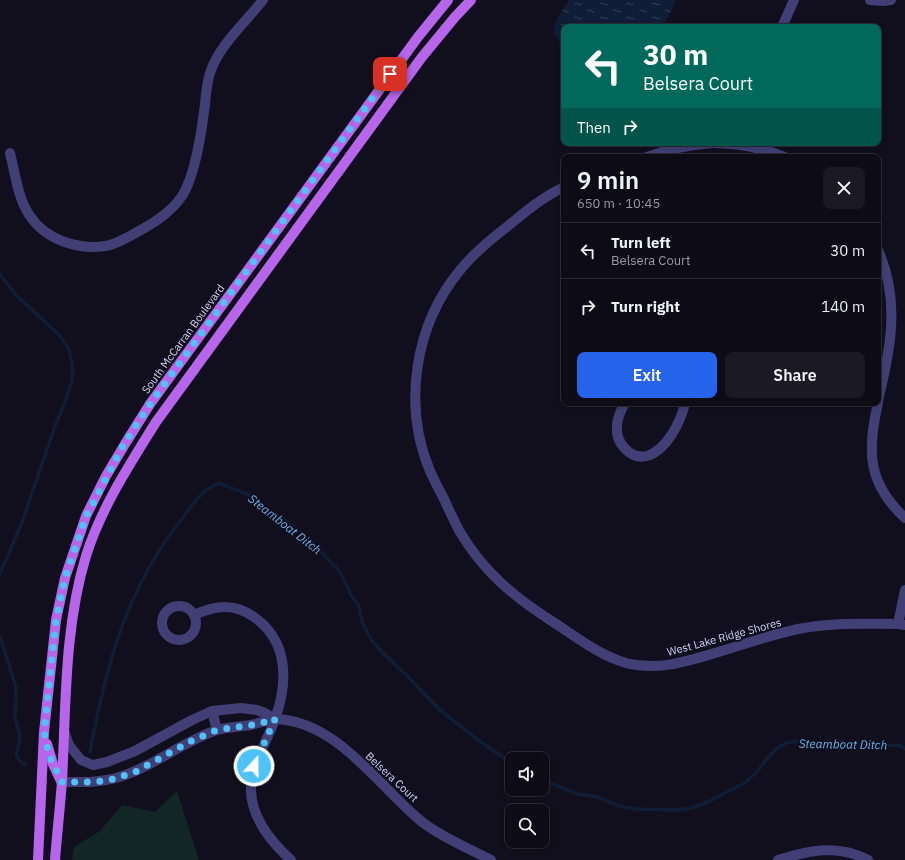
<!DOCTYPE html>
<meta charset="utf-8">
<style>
body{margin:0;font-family:"IBM Plex Sans",sans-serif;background:#1b1923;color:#f1f3f6;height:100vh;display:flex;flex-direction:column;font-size:15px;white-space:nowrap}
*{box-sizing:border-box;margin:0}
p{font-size:13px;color:#9a9ba1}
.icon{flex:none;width:22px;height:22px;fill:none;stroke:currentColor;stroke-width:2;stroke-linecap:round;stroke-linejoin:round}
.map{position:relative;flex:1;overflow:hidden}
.details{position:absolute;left:561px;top:154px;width:320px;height:252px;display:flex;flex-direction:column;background:#0d0b16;border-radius:8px;box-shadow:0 2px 6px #0003,0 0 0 1px #2d2b35}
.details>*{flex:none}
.hud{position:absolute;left:561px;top:24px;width:320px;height:122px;border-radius:8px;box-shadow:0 2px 6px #0003,0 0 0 1px #2d2b35;background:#00695c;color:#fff;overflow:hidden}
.buttons{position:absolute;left:505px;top:752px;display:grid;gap:8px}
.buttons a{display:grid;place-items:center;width:44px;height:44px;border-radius:8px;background:#0d0b16;box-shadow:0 2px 6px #0003,0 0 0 1px #2d2b35;font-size:20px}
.pin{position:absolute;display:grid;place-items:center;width:34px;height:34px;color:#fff;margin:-17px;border-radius:8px;box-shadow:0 2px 6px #0006}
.me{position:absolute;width:44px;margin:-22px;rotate:21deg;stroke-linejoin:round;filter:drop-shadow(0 0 3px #0008)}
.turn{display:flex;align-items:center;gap:14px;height:84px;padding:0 16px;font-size:18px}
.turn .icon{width:52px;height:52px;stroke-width:2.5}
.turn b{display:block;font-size:28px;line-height:34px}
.then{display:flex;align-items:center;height:38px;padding:0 16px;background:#0003;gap:8px;font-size:15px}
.round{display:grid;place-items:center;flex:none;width:42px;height:42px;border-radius:8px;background:#1b1923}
.headline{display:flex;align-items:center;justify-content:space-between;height:68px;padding:0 16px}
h1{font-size:24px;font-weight:600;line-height:30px}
.action{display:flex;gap:8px;margin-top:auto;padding:8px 16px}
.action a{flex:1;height:46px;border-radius:8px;background:#2563eb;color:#fff;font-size:16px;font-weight:600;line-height:46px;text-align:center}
.action a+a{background:#1b1923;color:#f1f3f6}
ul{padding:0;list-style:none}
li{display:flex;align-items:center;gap:12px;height:56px;padding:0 16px;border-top:1px solid #2d2b35}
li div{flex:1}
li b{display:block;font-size:15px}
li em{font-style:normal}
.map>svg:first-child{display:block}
.green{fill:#122625}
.water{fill:url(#water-ripples)}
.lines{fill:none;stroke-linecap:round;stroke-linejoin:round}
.stream{stroke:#0f1e36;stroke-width:3.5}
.minor{stroke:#413f76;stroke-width:10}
.major{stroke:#b766eb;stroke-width:10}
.route{stroke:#4fc3f7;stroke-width:7;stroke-dasharray:0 12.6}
.labels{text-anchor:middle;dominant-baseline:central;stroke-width:4;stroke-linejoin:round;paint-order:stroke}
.street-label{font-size:11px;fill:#d5d1f9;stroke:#110f1d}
.water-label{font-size:12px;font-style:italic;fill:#6cb2ec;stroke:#110f1d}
</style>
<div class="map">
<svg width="905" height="860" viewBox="0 0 905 860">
<defs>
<pattern id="water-ripples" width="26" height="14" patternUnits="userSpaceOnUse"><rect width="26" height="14" fill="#0f1e36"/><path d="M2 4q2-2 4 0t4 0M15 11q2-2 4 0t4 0" fill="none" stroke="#313e54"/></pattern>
</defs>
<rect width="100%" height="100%" fill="#110f1d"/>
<polygon class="green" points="177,791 199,860 72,860 74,847 100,831 122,805 155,812"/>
<polygon class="water" points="569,0 676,0 668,18 662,27 564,27 564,47 558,40 554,30 556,21"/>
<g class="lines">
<g class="stream">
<polyline points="0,274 15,294 59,335 69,349 73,368 72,380 66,400 55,426 23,520 0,574"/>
<path d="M 0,637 L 16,687 L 15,717 L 20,735 L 19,745 L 16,753 C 17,760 21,762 26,765"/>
<path d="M 90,752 C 106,665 127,586 184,516 C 194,503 203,489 219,483 L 249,495 L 255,502 L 279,516 L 297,529 L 315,545 L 339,571 L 348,588 L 350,594 L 359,606 L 362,622 L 372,641 L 382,652 L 407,676 L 441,711 L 478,740 L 512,763"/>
<polyline points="542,780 578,794 598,797 619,806 634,809 676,810 692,808 708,802 743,784 757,772 765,761 776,749 786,743 795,741 811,743 823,741 851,742 879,746 899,745 905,749"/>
</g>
<g class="minor">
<polyline points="870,0 883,1 891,0"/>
<polyline points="782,27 794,0"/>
<path d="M 715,143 C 739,144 762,147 785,157"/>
<path d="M 10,153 C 15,173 18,199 30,216 C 46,240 78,250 105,246 C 114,245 122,240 130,236 C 150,225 169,215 182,196 C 195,176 201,135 204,112 C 206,99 206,85 210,73 C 219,45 245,23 263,0"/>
<path d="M 647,157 C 668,149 689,145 712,143"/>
<path d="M 564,187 C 543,197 526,211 508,226 C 491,239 475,252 461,269 C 415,324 402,404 430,471 C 434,480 439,490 444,499 C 449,510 454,521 460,532 C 483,571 513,596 550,620 C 574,635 598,655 626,663 C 657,671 685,662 715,653 C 742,645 770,635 798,629 C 832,622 864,624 898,624 L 905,625"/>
<path d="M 878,250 C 901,302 890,349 878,401"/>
<path d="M 625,403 C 621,410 617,418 617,426 C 615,442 630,460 647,456 C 667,450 681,421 685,403"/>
<path d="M 878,403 C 867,450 867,483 905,518"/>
<circle cx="179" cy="623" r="17"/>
<path d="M 194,615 C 216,605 234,603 254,617 C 289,641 288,683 275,719 C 267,743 250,764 251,791 C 252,818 271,842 291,860"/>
<polyline points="898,624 905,590"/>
<polyline points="212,711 217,730"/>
<polyline points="65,733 69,745 81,760 93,765 107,762 135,751 192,720 212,711 241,708 257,710 265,713 275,719"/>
<path d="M 62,782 C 80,782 98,783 116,778 C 152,768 181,742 217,730 C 228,727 239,727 250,725 C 258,724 268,719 277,719 C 338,722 379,787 422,822 C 443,838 468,848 491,860"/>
<path d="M 778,860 C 809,850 839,844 868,860"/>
</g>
<g class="major">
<polyline points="47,744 53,764 61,781"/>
<polyline points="38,860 44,732 56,620 65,578 86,516 106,476 125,444 150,404 418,37 448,0"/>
<path d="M 55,860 C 57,834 60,808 62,781 C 66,707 64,628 86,556 C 101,508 130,464 156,422 L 422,57 L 455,17 L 471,0"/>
</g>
</g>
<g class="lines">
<polyline class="route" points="254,766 275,719 258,724 217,730 193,740 135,772 114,779 96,782 62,782 49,755 44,732 56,620 65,578 86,516 93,503 124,444 150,404 390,74"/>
</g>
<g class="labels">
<g class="street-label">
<text transform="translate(183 339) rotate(-54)">South McCarran Boulevard</text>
<text transform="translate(724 637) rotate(-15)">West Lake Ridge Shores</text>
<text transform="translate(392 777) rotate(43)">Belsera Court</text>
</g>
<g class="water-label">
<text transform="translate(285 524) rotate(38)">Steamboat Ditch</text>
<text transform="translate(843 744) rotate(1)">Steamboat Ditch</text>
</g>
</g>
</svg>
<div class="buttons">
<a><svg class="icon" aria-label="sound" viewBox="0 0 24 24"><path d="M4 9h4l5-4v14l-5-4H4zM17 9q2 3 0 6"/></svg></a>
<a><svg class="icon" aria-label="search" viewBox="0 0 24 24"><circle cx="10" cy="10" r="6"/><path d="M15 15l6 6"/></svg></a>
</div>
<div class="pin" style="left:390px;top:74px;background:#d93025"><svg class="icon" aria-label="arrive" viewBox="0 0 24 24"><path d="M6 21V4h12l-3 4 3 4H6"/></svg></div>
<svg class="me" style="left:254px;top:766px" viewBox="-20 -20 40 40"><circle r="17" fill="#4fc3f7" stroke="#fff" stroke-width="3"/><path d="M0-11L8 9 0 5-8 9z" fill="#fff"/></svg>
<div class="hud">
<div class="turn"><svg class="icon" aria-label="left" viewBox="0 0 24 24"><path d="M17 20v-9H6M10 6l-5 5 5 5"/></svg><div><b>30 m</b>Belsera Court</div></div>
<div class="then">Then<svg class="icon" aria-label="right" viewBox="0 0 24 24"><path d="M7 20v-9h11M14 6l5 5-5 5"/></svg></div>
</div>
<section class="details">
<div class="headline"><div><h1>9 min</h1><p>650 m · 10:45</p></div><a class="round"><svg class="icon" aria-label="close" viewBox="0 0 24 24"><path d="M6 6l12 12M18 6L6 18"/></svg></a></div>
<ul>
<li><svg class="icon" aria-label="left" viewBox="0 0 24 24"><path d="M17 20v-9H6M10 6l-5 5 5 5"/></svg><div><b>Turn left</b><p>Belsera Court</p></div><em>30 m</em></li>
<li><svg class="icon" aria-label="right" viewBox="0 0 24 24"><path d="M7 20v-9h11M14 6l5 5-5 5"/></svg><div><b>Turn right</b></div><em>140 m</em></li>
</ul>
<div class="action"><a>Exit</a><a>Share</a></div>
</section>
</div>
